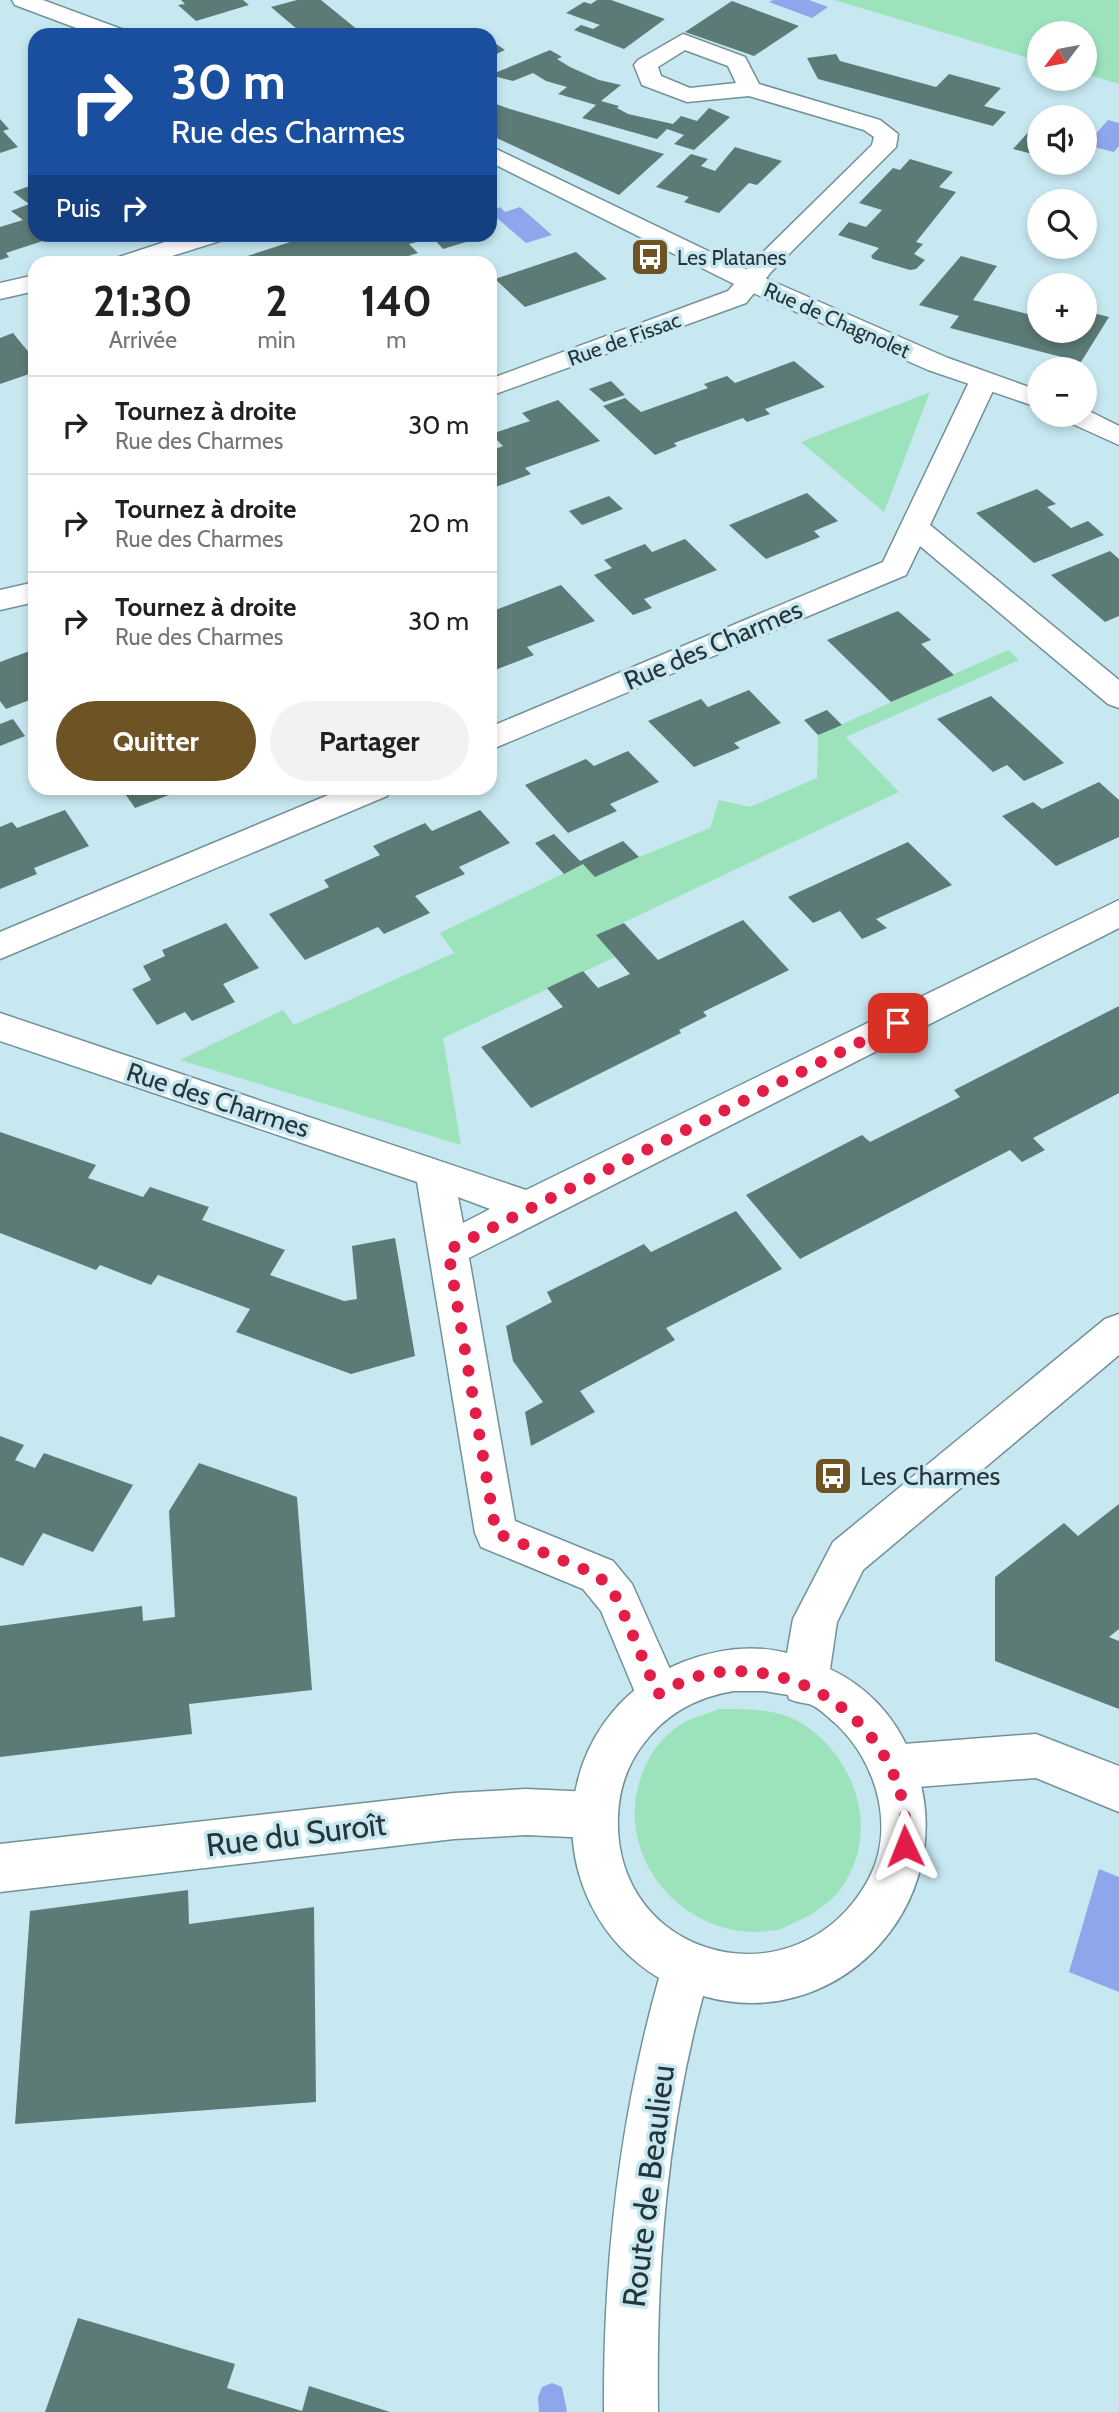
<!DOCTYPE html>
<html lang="fr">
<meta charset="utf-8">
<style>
body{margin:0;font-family:Cabin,sans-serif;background:#f2f2f2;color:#202124;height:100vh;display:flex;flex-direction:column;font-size:26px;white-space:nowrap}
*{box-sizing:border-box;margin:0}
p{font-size:23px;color:#757577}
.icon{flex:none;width:38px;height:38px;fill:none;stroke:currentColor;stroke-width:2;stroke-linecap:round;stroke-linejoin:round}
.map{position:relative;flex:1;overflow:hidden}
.details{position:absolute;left:28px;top:256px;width:469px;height:539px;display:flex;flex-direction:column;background:#fff;border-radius:21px;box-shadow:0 4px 10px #0003}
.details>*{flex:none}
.banner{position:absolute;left:28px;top:28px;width:469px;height:214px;border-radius:21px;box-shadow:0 4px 10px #0003;background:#1a4fa0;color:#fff;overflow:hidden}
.needle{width:46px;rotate:238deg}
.fabs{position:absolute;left:1027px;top:21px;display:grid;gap:14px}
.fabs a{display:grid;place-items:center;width:70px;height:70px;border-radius:50%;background:#fff;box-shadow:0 4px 10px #0003;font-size:35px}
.pin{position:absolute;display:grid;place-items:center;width:60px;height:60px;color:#fff;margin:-30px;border-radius:14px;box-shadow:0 4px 10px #0006}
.me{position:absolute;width:77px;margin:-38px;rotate:358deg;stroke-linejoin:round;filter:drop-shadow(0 0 5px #0008)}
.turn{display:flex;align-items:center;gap:24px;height:147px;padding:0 28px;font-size:32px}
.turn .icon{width:91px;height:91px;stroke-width:2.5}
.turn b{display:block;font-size:49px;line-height:60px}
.then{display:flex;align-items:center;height:66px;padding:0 28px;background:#0003;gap:14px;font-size:26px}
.eta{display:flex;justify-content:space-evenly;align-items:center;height:119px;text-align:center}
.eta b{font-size:42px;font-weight:700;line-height:49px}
.primary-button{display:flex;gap:14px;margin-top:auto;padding:14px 28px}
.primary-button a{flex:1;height:80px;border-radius:42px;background:#6e5325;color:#fff;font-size:28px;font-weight:700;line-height:80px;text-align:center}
.primary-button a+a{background:#f2f2f2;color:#202124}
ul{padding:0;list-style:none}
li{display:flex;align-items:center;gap:21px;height:98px;padding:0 28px;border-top:2px solid #e0e0e0}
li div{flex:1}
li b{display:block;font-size:26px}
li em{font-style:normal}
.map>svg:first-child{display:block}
.green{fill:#9ce3bc}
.water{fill:#8ea6ec}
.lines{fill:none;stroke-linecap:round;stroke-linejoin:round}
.stream{fill:#8ea6ec;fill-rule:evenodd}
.building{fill:#5c7b77}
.street-casing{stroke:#729198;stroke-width:3}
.secondary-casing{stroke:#729198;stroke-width:3}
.street{fill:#fff;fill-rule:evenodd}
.secondary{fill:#fff;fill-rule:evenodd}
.route{stroke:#e11d48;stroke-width:12;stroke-dasharray:0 21.6}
.labels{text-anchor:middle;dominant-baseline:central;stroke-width:7;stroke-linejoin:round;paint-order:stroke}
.far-poi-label{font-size:21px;fill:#273438;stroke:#c7e8f1;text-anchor:start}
.far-street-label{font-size:21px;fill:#273438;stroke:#c7e8f1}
.street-label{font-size:26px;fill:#273438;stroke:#c7e8f1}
.poi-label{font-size:26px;fill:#273438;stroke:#c7e8f1;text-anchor:start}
.near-street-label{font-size:32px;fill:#273438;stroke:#c7e8f1}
</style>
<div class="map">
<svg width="1119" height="2412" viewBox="0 0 1119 2412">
<rect width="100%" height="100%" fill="#c7e8f1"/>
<g class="green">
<polygon points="834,0 1119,0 1119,84 1085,74 1085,33 1040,33 1039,61"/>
<polygon points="930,392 884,512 801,442"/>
<polygon points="1008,650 1019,660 846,737 899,792 597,935 615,957 443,1038 461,1145 180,1060 283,1010 294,1025 454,953 440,933 583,864 639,857 710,828 719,800 750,807 817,778 818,735"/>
<path d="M 719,1709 C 748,1709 781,1708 806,1726 C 854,1759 878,1826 847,1879 C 838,1897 818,1912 800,1920 C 792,1923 784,1929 776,1930 C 688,1946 610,1858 642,1774 C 649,1755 662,1736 680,1725 C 691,1717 707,1714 719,1709 Z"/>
</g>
<g class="water">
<polygon points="773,0 809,0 828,7 812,18 769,2"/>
<polygon points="1108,120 1119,123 1119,146 1114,152 1086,145"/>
<polygon points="500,207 505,212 520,207 552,235 526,243 490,212"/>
<polygon points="1099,1869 1119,1877 1119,1992 1069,1972"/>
</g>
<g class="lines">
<polygon class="stream" points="552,2383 562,2387 567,2412 539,2412 538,2397 542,2387"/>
</g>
<g class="building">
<polygon points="181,0 243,0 249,5 196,21 178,5 185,4"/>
<polygon points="297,0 321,0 364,35 304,35 271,7"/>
<polygon points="597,0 611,0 665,19 624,49 574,30 581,25 593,29 600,25 566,13 584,2 591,4"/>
<polygon points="732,1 799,26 754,56 685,32"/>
<polygon points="490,40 505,50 490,57"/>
<polygon points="550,50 562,57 557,59 570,67 599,80 621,85 601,101 619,106 617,108 628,114 673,124 681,116 697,121 709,108 730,117 694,150 674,144 684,135 667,129 657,139 582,118 596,105 558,94 567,87 546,81 533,73 513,81 490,75"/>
<polygon points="836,54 840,61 936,87 949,74 1001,88 984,106 1006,112 993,126 818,79 807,58"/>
<polygon points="490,102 510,109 664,154 619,195 490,135"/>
<polygon points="0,119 9,129 3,131 18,147 0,153"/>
<polygon points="1040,119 1040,156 1013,149"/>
<polygon points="735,147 782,161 757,185 749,183 719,213 684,202 689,197 656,187 691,154 708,159 701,166 715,171"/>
<polygon points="910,159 953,172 939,187 956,192 916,242 923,244 914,254 925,260 916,269 910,270 873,259 871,256 879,248 838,235 849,222 866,227 882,210 859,203 893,168 900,170"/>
<polygon points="35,184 35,234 61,235 6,253 9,257 0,260 0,227 23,220 11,211 29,204 13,192"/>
<polygon points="315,234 489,234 489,235 443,249 433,238 409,244 418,253 395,260 398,262 229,262"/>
<polygon points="576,252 607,279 525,307 495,279"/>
<polygon points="961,256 997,266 973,300 1035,316 1040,309 1040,331 1085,331 1085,311 1109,317 1081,362 950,328 959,316 919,305"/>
<polygon points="13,333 35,360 35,372 0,384 0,338"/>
<polygon points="794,361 825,387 765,409 770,414 747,422 743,418 674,443 677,446 655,455 603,406 625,398 641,412 708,388 704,384 727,376 735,383"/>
<polygon points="611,381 625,395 604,402 589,389"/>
<polygon points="558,400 600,441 525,468 531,474 490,489 490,451 503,446 491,434 530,421 522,413"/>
<polygon points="1037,489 1056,504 1047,507 1071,528 1088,521 1104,535 1034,563 976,513"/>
<polygon points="807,493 838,521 814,531 820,537 766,559 729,525"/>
<polygon points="609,496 623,509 582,525 569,511"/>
<polygon points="685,539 717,570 644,599 652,608 633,615 594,575 612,568 604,560 645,544 652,552"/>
<polygon points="1110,551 1119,559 1119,616 1105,622 1051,575"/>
<polygon points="561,585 595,621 527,647 534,655 490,672 490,612"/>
<polygon points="898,611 931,640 921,644 954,675 891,702 827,640"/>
<polygon points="35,649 35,698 6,709 0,701 0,662"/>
<polygon points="749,690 781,723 734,743 740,748 694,767 648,721 701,699 708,707"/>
<polygon points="991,696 1027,729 1064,763 1024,781 1007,765 993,772 937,719"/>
<polygon points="827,710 842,725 818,735 804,720"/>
<polygon points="13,719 25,736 0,746 0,724"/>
<polygon points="628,751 659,782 610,804 617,811 568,833 525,785 586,759 594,766"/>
<polygon points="1099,782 1119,800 1119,837 1056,866 1002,816 1033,802 1042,809"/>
<polygon points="121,788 187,788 135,808"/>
<polygon points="65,810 89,846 34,868 37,874 0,889 0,827 12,822 17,828"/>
<polygon points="480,810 510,843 459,867 465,874 415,896 430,913 384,934 378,927 305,960 269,914 329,887 324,880 380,855 373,846 425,823 432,831"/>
<polygon points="554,834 580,861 623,841 639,857 595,877 583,864 564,874 535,843"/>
<polygon points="908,842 952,885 876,919 887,928 862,939 840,911 813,923 788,897"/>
<polygon points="743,920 789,970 703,1012 707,1016 679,1030 681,1033 531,1108 481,1047 563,1007 547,988 583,971 598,988 630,974 596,935 624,923 658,960"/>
<polygon points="226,923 259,968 223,984 235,1002 192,1021 185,1012 157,1025 132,989 151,980 143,966 165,956 162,950"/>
<polygon points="1119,1006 1119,1093 1033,1138 1045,1150 1022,1162 1010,1150 800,1259 746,1195 862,1135 870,1142 960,1097 954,1090"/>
<polygon points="0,1132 96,1165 88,1178 143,1197 150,1187 209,1207 202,1220 285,1250 270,1275 344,1301 357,1299 352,1246 395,1238 415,1356 351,1374 236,1332 250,1309 158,1275 151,1285 100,1265 96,1270 0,1233"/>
<polygon points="736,1211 782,1269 666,1328 675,1340 580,1391 595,1412 531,1446 525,1412 543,1402 513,1361 506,1326 552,1302 547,1292 644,1244 651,1252"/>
<polygon points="0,1436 24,1445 15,1460 35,1468 44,1453 133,1485 93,1552 43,1533 23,1566 0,1557"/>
<polygon points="199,1463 297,1497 312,1690 189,1704 192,1734 0,1757 0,1626 142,1606 143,1621 175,1617 169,1511"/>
<polygon points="1119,1504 1119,1629 1109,1637 1119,1641 1119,1709 995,1661 995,1577 1064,1523 1078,1536"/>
<polygon points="188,1890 189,1924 314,1907 316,2102 15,2124 30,1911"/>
<polygon points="78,2318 235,2364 227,2388 302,2411 309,2386 390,2412 45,2412"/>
</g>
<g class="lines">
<defs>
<g id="street">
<path d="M 683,34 L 745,57 L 759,84 L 880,120 L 898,134 L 896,147 L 771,272 L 746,303 L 490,396 L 490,379 L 728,291 L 753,262 L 872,145 L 874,137 L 864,130 L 749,96 L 687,102 L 642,85 L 634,65 L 638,60 ZM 685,50 L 728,66 L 736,83 L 690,88 L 661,76 L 658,67 Z"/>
<polygon points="189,234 229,234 226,239 153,262 115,262 119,257"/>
<polygon points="35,275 35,291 0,299 0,283"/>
<polygon points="983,374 993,376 997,382 930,525 1119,680 1119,708 1108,704 920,546 906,575 490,750 490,727 883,562 969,382 973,376"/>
<polygon points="35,582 35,602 0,610 0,590"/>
<polygon points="345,788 391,788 387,796 0,959 0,932"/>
<path d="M 1119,900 L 1119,928 L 469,1258 L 515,1521 L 613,1561 L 632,1584 L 681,1694 L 674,1709 L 658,1715 L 642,1709 L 601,1611 L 583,1589 L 481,1547 L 475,1533 L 417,1182 L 0,1041 L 0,1013 L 526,1190 ZM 458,1197 L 490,1209 L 463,1223 Z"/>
<polygon points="1036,1734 1119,1766 1119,1812 1036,1778 891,1789 875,1783 868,1767 875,1751 891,1745"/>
<polygon points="526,1789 592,1792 609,1799 615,1815 609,1831 592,1838 526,1835 454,1839 0,1892 0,1844 454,1793"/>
</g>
<g id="secondary">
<polygon points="12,0 43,0 124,30 127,35 95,35 15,5"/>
<polygon points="490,146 760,276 948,358 1040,391 1040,408 928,370 742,288 490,162"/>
<polygon points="1085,409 1119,426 1119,445 1066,421 1062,415 1085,415"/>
<path d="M 1119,1314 L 1119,1355 L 863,1570 L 837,1622 L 830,1669 C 868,1687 895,1717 911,1755 C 969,1890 846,2037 703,1996 C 666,2132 656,2272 658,2412 L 604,2412 C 603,2264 619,2120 659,1978 C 534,1902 546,1716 683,1662 C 717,1649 752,1644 787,1653 L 793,1619 L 833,1542 L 1105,1319 ZM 734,1691 L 764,1691 L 788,1695 L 789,1699 C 796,1702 803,1703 809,1704 C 817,1706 828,1717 835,1723 C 877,1761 897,1830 867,1882 C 796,2007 612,1959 618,1816 C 619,1790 626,1768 641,1747 C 664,1715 695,1697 734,1691 Z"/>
</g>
</defs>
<use href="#street" class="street-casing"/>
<use href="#secondary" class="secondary-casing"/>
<use href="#street" class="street"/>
<use href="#secondary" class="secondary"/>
</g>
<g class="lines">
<path class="route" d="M 898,1023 L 448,1250 L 496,1533 L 598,1575 L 617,1598 L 658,1694 C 677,1684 697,1674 719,1672 C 805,1664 883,1719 903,1803 C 906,1817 905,1832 905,1846"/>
</g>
<defs>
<symbol id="bus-square" viewBox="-11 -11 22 22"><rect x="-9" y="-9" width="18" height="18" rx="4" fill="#6e5325" stroke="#c7e8f1"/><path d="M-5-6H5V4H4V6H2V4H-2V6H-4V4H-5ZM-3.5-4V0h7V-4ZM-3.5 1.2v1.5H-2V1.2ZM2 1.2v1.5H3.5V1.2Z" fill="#fff"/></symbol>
</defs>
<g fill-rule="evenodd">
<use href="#bus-square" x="628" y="235" width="44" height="44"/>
<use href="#bus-square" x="811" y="1454" width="44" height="44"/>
</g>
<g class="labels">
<g class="far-poi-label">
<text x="677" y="257">Les Platanes</text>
</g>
<g class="far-street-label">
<text transform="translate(837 320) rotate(24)">Rue de Chagnolet</text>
<text transform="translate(624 339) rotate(-20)">Rue de Fissac</text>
</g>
<g class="street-label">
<text transform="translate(713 645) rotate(-23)">Rue des Charmes</text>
<text transform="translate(218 1100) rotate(18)">Rue des Charmes</text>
</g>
<g class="poi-label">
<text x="860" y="1476">Les Charmes</text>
</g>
<g class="near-street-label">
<text transform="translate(296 1834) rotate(-7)">Rue du Suroît</text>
<text transform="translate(648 2186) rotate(-83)">Route de Beaulieu</text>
</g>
</g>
</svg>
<div class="fabs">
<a><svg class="needle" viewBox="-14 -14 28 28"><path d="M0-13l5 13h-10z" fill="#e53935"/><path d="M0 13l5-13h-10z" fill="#757577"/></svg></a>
<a><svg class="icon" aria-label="sound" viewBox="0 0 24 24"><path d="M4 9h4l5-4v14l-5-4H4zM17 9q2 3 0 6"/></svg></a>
<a><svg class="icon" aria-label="search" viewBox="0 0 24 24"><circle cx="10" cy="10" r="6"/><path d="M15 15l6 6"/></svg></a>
<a>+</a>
<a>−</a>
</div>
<div class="pin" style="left:898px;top:1023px;background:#d93025"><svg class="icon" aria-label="arrive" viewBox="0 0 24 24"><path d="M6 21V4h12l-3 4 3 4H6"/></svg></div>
<svg class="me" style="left:905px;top:1846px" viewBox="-20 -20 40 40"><path d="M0-17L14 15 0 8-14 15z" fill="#e11d48" stroke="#fff" stroke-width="4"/></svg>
<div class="banner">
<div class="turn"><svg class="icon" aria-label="right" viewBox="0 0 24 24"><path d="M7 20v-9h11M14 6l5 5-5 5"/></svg><div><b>30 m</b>Rue des Charmes</div></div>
<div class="then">Puis<svg class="icon" aria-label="right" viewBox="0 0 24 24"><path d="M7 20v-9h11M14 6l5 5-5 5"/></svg></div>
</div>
<section class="details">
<div class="eta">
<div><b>21:30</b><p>Arrivée</p></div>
<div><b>2</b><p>min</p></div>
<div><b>140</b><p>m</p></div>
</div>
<ul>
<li><svg class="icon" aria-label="right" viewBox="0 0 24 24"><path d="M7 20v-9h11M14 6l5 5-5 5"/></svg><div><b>Tournez à droite</b><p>Rue des Charmes</p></div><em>30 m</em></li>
<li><svg class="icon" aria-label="right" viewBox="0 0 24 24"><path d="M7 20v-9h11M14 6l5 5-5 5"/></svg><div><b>Tournez à droite</b><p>Rue des Charmes</p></div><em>20 m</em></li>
<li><svg class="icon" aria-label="right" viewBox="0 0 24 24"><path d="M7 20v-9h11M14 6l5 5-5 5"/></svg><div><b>Tournez à droite</b><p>Rue des Charmes</p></div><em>30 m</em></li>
</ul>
<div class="primary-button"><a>Quitter</a><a>Partager</a></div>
</section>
</div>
